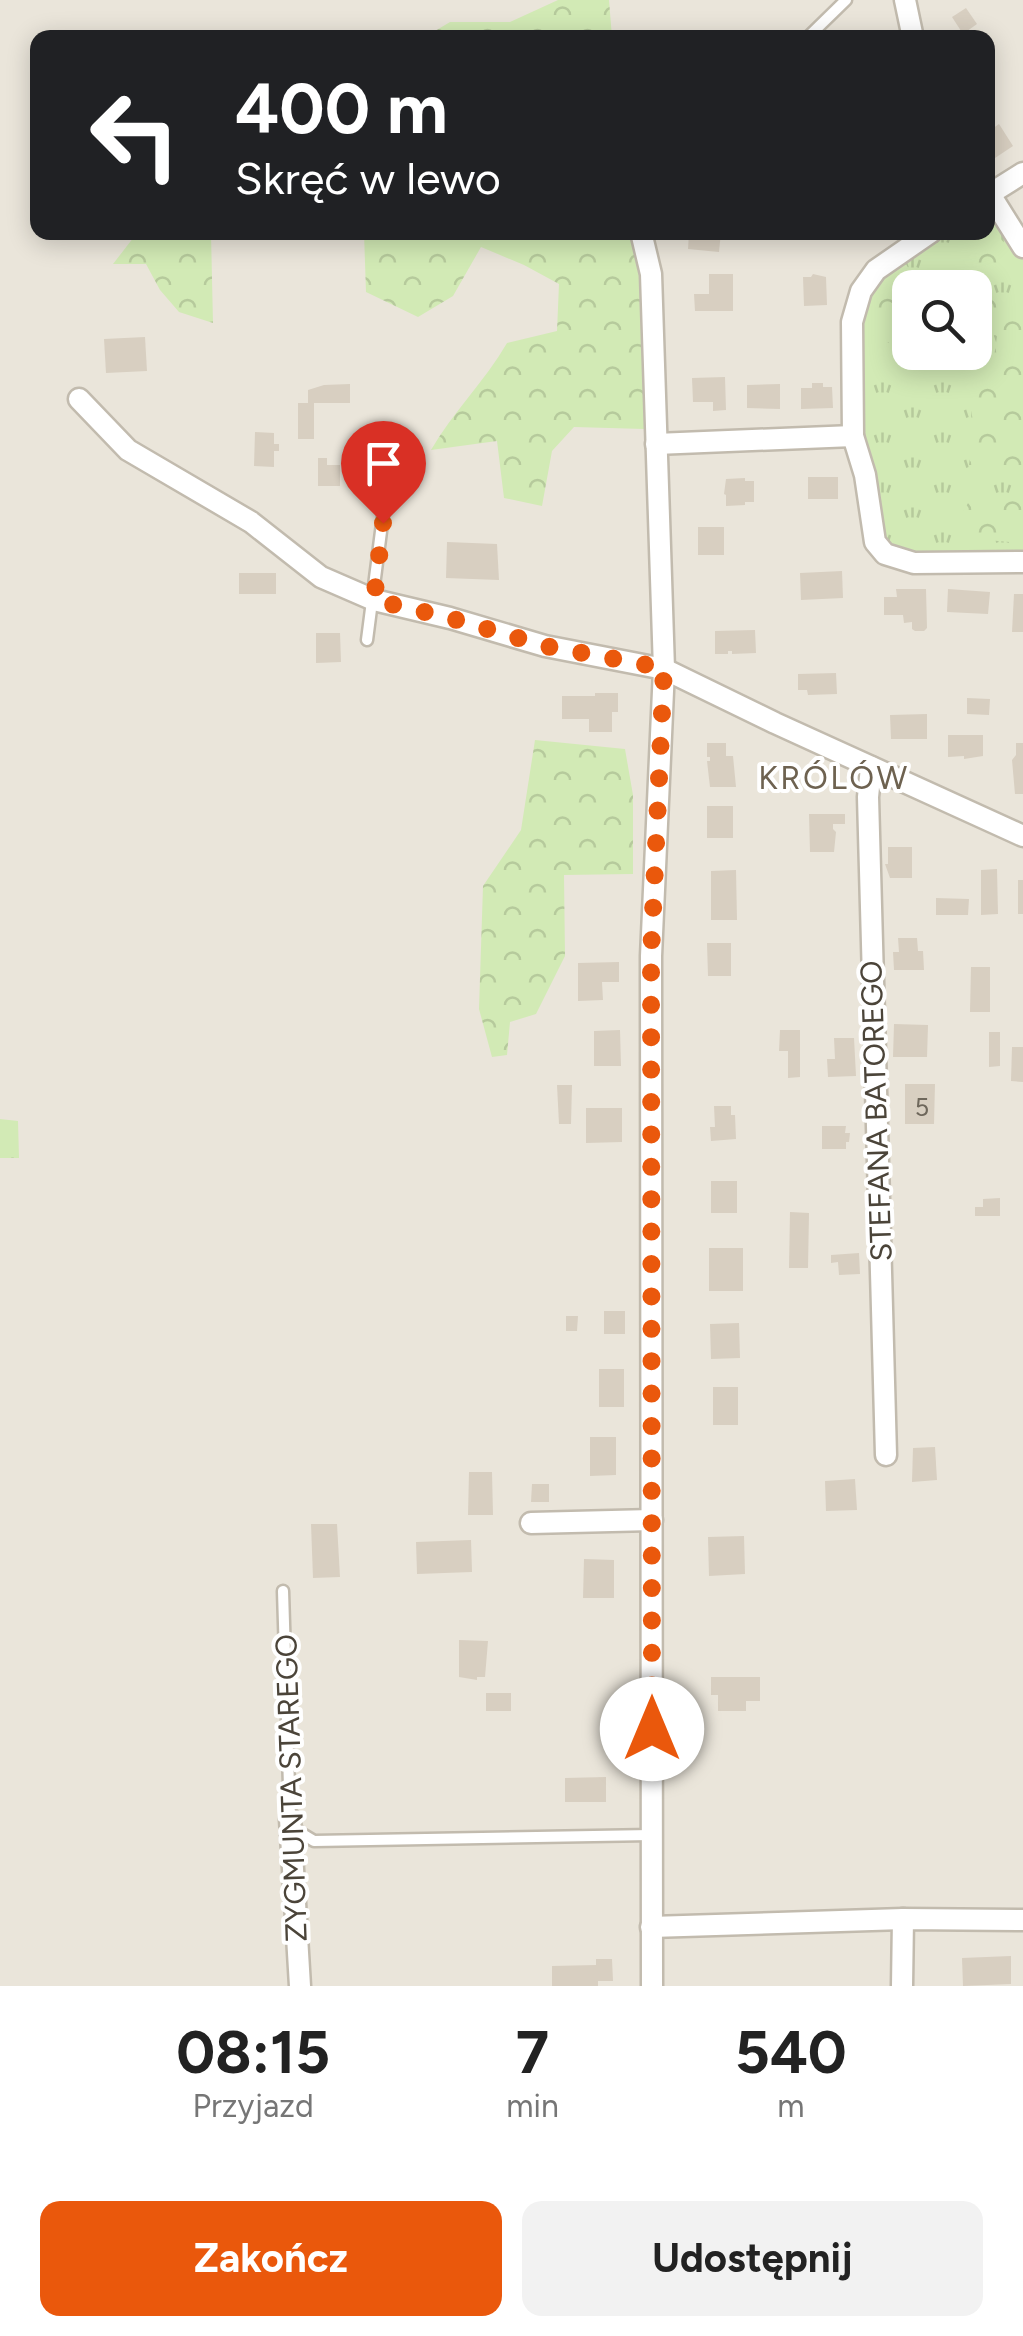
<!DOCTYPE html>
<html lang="pl">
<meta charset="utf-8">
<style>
body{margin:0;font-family:Figtree,sans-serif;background:#f2f2f2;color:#222;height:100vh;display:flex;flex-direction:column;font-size:38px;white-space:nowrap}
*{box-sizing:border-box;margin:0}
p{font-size:32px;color:#767676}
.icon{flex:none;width:55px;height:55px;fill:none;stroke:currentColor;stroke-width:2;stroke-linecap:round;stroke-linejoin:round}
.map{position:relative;height:1986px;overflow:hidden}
.details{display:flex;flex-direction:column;background:#fff;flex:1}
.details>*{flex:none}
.top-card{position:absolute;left:30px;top:30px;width:965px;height:210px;border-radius:20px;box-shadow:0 5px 25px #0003;background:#202124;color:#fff;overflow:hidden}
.controls{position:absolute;left:892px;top:270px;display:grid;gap:20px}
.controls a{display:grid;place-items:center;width:100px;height:100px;border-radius:20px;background:#fff;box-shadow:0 5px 25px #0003;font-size:50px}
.pin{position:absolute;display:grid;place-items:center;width:85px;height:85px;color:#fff;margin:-102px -42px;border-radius:50% 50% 50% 0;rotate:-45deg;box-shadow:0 0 10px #0007}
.pin .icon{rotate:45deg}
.me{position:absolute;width:110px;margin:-55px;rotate:0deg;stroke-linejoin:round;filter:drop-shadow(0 0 8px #0008)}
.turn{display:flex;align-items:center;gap:35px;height:210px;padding:0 40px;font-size:45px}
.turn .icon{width:130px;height:130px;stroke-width:2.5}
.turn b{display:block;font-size:70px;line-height:85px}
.eta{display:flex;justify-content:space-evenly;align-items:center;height:170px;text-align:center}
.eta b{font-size:60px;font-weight:700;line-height:70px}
.primary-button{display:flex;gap:20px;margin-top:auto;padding:20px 40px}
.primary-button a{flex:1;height:115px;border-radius:20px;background:#ea580c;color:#fff;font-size:40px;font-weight:700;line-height:115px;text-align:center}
.primary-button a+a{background:#f2f2f2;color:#222}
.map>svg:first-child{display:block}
.residential{fill:#eae5da;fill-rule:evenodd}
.grass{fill:url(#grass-tufts);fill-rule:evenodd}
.forest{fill:url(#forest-crowns)}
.building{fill:#d8cfc1}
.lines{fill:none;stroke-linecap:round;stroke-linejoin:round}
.service-casing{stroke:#c2bbae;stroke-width:15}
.minor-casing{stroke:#c2bbae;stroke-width:25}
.service{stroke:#fff;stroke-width:10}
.minor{stroke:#fff;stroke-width:20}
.route{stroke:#ea580c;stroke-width:18;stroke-dasharray:0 32.4}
.labels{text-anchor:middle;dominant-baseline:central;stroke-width:8;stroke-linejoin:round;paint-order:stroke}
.number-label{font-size:25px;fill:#6e675b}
.street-label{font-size:30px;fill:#4b4439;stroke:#fff}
.neighbourhood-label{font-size:32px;letter-spacing:2.5px;fill:#6e6250;stroke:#fff}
</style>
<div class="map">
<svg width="1023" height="1986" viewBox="0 0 1023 1986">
<defs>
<pattern id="grass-tufts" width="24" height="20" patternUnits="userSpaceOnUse" patternTransform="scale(2.5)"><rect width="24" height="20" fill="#d2eab5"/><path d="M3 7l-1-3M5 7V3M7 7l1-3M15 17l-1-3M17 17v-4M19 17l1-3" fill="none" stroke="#b6ca9c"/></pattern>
<pattern id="forest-crowns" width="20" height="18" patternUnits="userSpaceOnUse" patternTransform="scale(2.5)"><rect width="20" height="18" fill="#d2eab5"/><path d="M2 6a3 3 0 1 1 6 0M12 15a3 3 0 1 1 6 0" fill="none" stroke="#b6ca9c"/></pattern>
</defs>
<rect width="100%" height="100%" fill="#f6f3ec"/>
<path class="residential" d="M 0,0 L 1023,0 L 1023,1986 L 0,1986 ZM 38,38 L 988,38 L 988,232 L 38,232 ZM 910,288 L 975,288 L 975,352 L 910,352 Z"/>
<g class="grass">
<path d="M 988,218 L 1010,233 L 1023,259 L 1023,554 C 977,555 924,562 883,540 L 860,426 L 857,321 L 877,277 L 951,233 L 988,232 ZM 910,288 L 975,288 L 975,352 L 910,352 Z"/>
<polygon points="0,1119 18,1121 19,1158 0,1158"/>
</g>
<g class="forest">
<polygon points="558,0 609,0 612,37 425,37 450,22 510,22"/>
<polygon points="988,225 1008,247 991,273 992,292 1004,299 1023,290 1022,543 964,538 955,525 974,493 996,501 1014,494 1020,474 1002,465 983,478 968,473 974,426 969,400 992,371 997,336 982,329 975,331 975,288 939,287 938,283 962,282 965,233 988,232"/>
<polygon points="137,233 211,233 213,323 179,312 160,290 146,264 113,264"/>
<path d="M 364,233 L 629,233 L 642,280 L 644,429 L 574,427 L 552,451 L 542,506 L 504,498 L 497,441 L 431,450 C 453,412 485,381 507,343 L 557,331 L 559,284 L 524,265 L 481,247 L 453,296 L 418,317 L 366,292 Z"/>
<polygon points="906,264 915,280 914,287 910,288 910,322 906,336 873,348 875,289 885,276"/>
<polygon points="535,740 625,749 633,795 633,874 564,875 565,956 536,1014 510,1022 507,1055 492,1057 479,1009 483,886 521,830"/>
</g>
<g class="building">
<polygon points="966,8 977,24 963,34 952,17"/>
<polygon points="999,124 1013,146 989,162 988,128 992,129"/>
<polygon points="689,232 721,232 719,252 688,249"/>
<polygon points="709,274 733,274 733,311 695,311 694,294 709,294"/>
<polygon points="813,274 826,277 827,305 804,306 803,277 811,277"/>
<polygon points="145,337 147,371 106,373 104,339"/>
<polygon points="725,377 726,410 713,411 713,402 693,402 692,378"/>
<polygon points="812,383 823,383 823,387 832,387 833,408 801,409 801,388 812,388"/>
<polygon points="350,384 350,403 314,403 314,439 298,439 298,403 308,403 308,390 324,385"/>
<polygon points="780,384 780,409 747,408 747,385"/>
<polygon points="255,432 274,433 274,444 279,444 279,451 274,451 274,467 254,466"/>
<polygon points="318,458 327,458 327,465 340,465 340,486 318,486"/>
<rect x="808" y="477" width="30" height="22"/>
<polygon points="745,478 745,481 754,481 754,502 745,502 745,505 726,506 726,495 724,494 726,479"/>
<rect x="698" y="527" width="26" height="28"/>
<polygon points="447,542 497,544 499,580 446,578"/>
<polygon points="842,571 843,598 801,600 800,573"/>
<rect x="239" y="573" width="37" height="21"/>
<polygon points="896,589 926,589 927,628 924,631 915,631 912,629 912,622 904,623 903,615 884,615 884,597 897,597"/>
<polygon points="948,589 990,592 988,614 947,612"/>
<polygon points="1014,594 1023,594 1023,632 1012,632"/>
<polygon points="755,630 756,653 732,654 732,651 728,651 728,654 715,654 715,631"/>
<polygon points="316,633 340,633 341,662 316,663"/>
<polygon points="836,673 837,694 808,695 807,690 798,690 798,674"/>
<polygon points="595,693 618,693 618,712 612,712 612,732 589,732 589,719 562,719 562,696 595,696"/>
<polygon points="967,698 990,699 989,715 967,714"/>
<polygon points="927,714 927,739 891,739 890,715"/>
<polygon points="948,735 983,735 983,756 964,759 964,756 948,757"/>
<polygon points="707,743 726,743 726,756 733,756 736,787 710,787 707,761 710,761 710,757 707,757"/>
<polygon points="1016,743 1023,743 1023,794 1015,794 1012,760 1016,755"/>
<rect x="707" y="806" width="26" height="32"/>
<polygon points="809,814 845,814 845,824 833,824 833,829 836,832 834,852 810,852"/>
<polygon points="888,847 912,847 912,878 890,878 885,864 888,864"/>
<polygon points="997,869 998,914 981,915 981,870"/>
<polygon points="736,870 737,920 711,920 711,871"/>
<rect x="1018" y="880" width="5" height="34"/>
<polygon points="936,898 969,899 968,915 936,915"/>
<polygon points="898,938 917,938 918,951 923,951 924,970 894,970 893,952 899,952"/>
<polygon points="707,943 731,943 731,976 708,976"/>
<polygon points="619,962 619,982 602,982 603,1000 578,1001 578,963"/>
<polygon points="971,967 990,967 990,1012 970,1012"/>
<polygon points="894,1024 928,1025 927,1057 893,1057"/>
<polygon points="620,1030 621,1066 594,1066 594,1031"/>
<polygon points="780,1030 800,1030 800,1077 788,1078 788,1051 779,1051"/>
<polygon points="989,1032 1000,1032 1000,1066 989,1067"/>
<polygon points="834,1038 854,1038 856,1076 828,1077 827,1059 835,1059"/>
<polygon points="1012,1047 1023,1047 1023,1082 1011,1081"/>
<polygon points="905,1084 935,1084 934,1124 905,1124"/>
<polygon points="557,1085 572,1085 571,1124 559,1124"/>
<polygon points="714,1106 731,1106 731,1115 735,1115 736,1139 711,1141 710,1127 715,1127"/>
<polygon points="586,1108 622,1108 622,1142 586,1143"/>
<polygon points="822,1126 846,1126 845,1133 850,1133 849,1142 846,1142 846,1149 822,1149"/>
<rect x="711" y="1181" width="26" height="32"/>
<polygon points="1000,1198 1000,1216 975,1216 975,1207 983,1207 983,1199"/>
<polygon points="790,1212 809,1213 808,1268 789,1268"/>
<rect x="709" y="1248" width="34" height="43"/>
<polygon points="859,1253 860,1274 839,1275 838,1262 831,1263 831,1255"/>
<rect x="604" y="1311" width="21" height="23"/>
<polygon points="566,1316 578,1316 577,1331 566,1331"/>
<polygon points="739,1323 740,1358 711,1359 710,1324"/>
<rect x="599" y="1369" width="25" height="38"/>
<rect x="713" y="1387" width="25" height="38"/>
<polygon points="590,1437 616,1437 616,1475 590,1476"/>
<polygon points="935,1447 937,1480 912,1482 913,1448"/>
<polygon points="469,1472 492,1472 493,1515 468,1515"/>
<polygon points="855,1479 857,1510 826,1511 825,1481"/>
<polygon points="532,1484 549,1484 549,1502 531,1502"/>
<polygon points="311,1524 337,1524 340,1577 313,1578"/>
<polygon points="744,1536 745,1574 709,1576 708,1537"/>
<polygon points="471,1540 472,1572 417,1574 416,1542"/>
<polygon points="584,1559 614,1560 614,1598 583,1598"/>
<polygon points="459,1640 488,1641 485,1677 477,1677 477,1680 459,1677"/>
<polygon points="711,1677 760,1677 760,1701 746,1701 746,1711 718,1711 718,1695 711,1695"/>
<rect x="486" y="1693" width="25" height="18"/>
<polygon points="606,1777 606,1802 565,1802 565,1778"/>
<polygon points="1011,1956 1011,1984 963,1986 962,1958"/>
<polygon points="596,1959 612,1959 613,1981 598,1981 598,1986 552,1986 552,1966 596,1965"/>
</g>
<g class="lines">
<defs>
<g id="service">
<polyline points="807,38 846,0"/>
<polyline points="367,640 392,446"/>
<polyline points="283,1591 290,1819 299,1832 314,1841 651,1835"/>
</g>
<g id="minor">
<polyline points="905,0 913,38"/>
<polyline points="988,191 1023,247"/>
<polyline points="988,195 1023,173"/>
<polyline points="641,232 651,274 664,669 651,956 652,1986"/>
<polyline points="931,232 876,270 861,291 852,322 853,436 865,475 875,542 885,554 914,563 1023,562"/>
<polyline points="79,399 128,450 251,522 321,577 374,600 450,618 545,646 664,669 775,723 1023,836"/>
<polyline points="656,444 853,436"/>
<polyline points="871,767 868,797 886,1455"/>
<polyline points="531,1523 652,1520"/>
<polyline points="290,1819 300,1986"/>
<polyline points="651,1927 903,1919 1023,1920"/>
<polyline points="902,1986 903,1919"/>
</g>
</defs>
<use href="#service" class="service-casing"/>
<use href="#minor" class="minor-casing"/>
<use href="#service" class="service"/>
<use href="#minor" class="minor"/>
</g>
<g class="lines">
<polyline class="route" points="383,523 374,600 450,618 545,646 664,668 651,956 652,1729"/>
</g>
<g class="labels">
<g class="number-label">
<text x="922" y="1107">5</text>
</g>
<g class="street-label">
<text transform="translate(876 1111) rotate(-92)">STEFANA BATOREGO</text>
<text transform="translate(291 1788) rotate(-92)">ZYGMUNTA STAREGO</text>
</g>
<g class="neighbourhood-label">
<text x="834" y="778">KRÓLÓW</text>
</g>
</g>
</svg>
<div class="controls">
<a><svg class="icon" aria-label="search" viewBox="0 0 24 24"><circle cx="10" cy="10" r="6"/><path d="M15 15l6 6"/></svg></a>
</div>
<div class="pin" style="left:383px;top:523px;background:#d93025"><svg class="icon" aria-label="arrive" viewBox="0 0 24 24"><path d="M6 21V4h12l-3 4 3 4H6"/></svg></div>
<svg class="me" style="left:652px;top:1729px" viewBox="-20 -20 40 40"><circle r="19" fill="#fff"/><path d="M0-13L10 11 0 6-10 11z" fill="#ea580c"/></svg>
<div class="top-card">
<div class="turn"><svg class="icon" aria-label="left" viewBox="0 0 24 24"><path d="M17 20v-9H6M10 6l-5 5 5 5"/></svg><div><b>400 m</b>Skręć w lewo</div></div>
</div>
</div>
<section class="details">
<div class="eta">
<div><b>08:15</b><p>Przyjazd</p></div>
<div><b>7</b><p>min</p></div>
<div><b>540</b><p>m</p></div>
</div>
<div class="primary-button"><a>Zakończ</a><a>Udostępnij</a></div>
</section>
